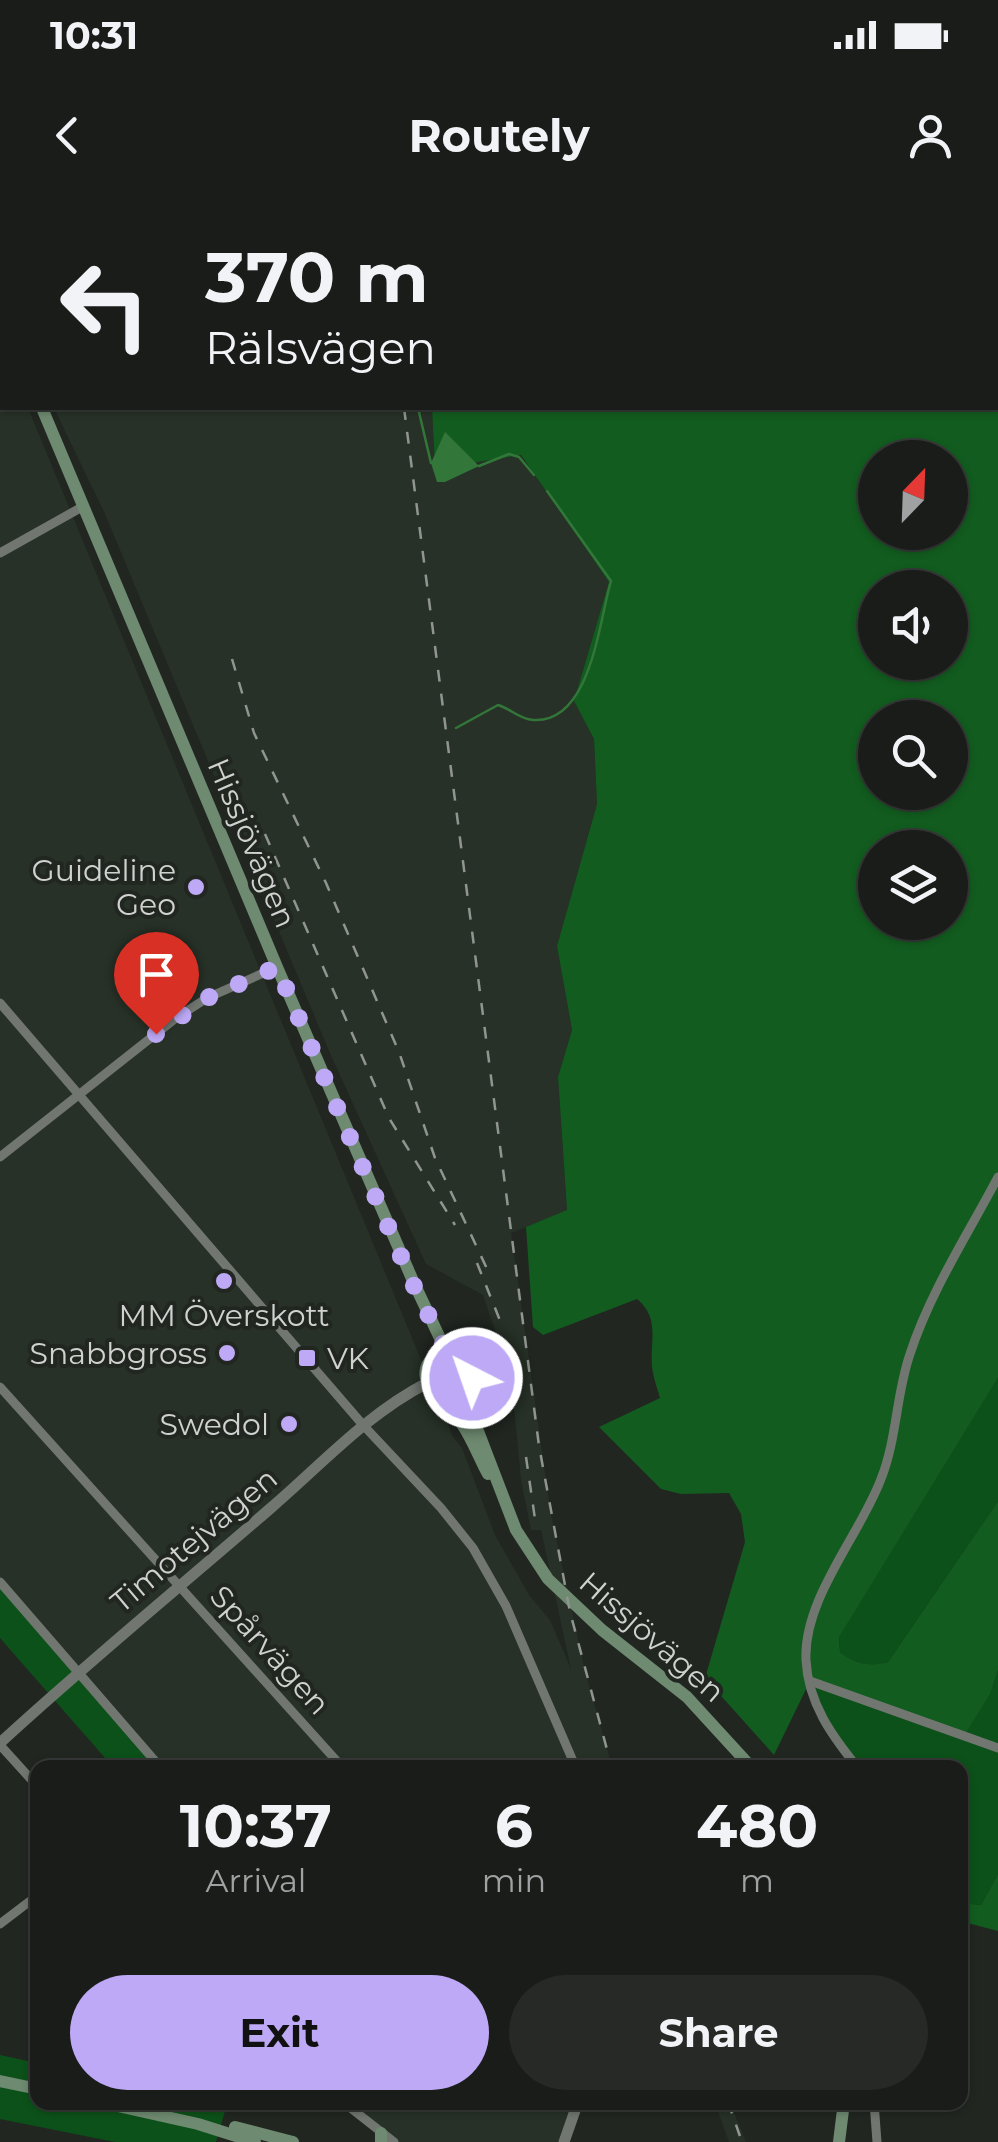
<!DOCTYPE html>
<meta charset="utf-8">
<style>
body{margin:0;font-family:Montserrat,sans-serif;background:#262926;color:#f1f3f6;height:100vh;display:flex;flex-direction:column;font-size:38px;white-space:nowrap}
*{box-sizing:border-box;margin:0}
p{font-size:32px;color:#9fa1a2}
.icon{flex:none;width:55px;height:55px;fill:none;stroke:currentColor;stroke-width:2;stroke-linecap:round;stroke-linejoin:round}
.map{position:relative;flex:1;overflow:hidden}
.panel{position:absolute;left:30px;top:1560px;width:938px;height:350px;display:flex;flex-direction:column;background:#191c19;border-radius:20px;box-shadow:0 2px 8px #0004,0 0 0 2px #373a38}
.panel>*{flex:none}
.guide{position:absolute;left:0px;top:0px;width:1000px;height:210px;box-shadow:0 2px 8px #0004,0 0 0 2px #373a38;background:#191c19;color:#f1f3f6;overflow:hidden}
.needle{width:65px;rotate:23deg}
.buttons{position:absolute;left:858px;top:240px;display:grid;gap:20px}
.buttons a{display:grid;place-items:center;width:110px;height:110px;border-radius:50%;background:#191c19;box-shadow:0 2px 8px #0004,0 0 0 2px #373a38;font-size:50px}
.pin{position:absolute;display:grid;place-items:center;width:85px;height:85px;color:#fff;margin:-102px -42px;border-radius:50% 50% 50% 0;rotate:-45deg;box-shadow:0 0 10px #0007}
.pin .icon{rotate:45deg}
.me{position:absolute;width:110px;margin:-55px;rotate:319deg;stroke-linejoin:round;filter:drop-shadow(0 0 8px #0008)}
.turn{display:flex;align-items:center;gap:35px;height:210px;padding:0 40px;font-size:45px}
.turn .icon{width:130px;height:130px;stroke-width:2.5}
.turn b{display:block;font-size:70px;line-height:85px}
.eta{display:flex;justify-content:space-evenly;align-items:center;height:170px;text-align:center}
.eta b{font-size:60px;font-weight:700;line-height:70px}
.cta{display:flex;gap:20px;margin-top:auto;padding:20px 40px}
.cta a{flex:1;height:115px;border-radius:60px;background:#bda9f5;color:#111;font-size:40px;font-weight:700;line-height:115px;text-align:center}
.cta a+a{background:#262926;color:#f1f3f6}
.status{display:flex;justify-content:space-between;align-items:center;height:70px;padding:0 50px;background:#191c19;direction:ltr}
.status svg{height:28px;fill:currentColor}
header{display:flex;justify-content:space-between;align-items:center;height:130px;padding:0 40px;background:#191c19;font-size:45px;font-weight:700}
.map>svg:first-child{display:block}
.built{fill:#273127}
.green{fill:#0c5119}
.forest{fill:#125c1f;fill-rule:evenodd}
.water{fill:#327739}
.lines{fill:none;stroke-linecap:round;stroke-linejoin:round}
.stream{stroke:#327739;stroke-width:2.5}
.minor{stroke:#717671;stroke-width:9}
.tertiary{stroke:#717671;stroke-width:11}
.secondary{stroke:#6e8a70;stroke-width:12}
.rail{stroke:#919591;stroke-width:2.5;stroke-dasharray:12 12;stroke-linecap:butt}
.route{stroke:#bda9f5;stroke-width:18;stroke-dasharray:0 32.4}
.poi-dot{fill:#bda9f5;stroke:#212621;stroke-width:4}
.labels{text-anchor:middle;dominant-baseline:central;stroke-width:8;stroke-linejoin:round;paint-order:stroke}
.street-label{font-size:30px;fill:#cfd2cf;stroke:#212621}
.poi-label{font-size:30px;fill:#cfd2cf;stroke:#212621;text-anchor:end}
</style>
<div class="status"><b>10:31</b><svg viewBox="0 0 49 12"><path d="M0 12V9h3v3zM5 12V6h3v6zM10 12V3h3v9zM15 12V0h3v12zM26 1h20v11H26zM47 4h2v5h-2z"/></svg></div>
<header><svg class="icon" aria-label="back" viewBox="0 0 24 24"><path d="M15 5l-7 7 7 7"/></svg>Routely<svg class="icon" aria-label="person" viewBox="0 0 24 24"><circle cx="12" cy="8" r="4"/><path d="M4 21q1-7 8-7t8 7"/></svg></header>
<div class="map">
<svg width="998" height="1942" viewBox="0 0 998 1942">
<rect width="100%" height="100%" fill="#212621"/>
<g class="built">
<polygon points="0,0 421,0 421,2 2,2 2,98"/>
<polygon points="0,138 2,208 28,208 453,1237 462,1248 495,1335 529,1395 550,1420 571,1469 541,1330 531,1330 521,1280 515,1215 503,1154 483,1095 426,1064 329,851 105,314 54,208 432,208 435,269 521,255 609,382 574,501 594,539 597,604 557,746 572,830 558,877 567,1011 511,1033 551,1315 585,1471 612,1567 161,1567 0,1384"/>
<polygon points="343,1903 577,1903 564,1942 394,1942"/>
<polygon points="715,1903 730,1903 746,1942 729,1942"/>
</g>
<g class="green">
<circle cx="449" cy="1173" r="15"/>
<path d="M 998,1178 L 998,1301 L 888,1462 C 868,1467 856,1464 840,1452 L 839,1436 Z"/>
<polygon points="0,1382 161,1567 113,1567 0,1438"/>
<polygon points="998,1470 998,1674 981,1705 960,1703 960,1568 858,1567 834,1539 810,1481 991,1492"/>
<polygon points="0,1855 37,1863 38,1902 227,1904 216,1942 115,1942 0,1919"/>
</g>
<g class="forest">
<path d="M 421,0 L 998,0 L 998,1178 L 839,1437 L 840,1452 C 856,1464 868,1467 888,1462 L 998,1301 L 998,1470 L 991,1492 L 964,1536 L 810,1481 L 774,1555 L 705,1478 L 745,1342 L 741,1314 L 729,1293 L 681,1294 L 661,1289 L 599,1227 L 660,1198 C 657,1187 653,1177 652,1166 C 650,1140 660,1118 637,1099 L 543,1135 L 533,1127 L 526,1027 L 567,1010 L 558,877 L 572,830 L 557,746 L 597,604 L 594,539 L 574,501 L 609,382 L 521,255 L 435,269 L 432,208 L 998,208 L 998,2 ZM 875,258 L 950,258 L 950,332 L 875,332 ZM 875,388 L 950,388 L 950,462 L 875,462 ZM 875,518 L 950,518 L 950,592 L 875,592 ZM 875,648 L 950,648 L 950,722 L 875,722 Z"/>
<polygon points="998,1674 998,1731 960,1721 960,1703 981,1705"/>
</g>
<polygon class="water" points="445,232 479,266 445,282 437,282 431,263"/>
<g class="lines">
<g class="stream">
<polyline points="400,0 400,2"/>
<polyline points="418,208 431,263"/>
<polyline points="479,266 509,254 519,257 534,275"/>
<path d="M 456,528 L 498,505 C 511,509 519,519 533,520 C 591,524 599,421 611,381 L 547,291"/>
</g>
<g class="minor">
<polyline points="0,353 82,307"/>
<polyline points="0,803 363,1225 441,1308 473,1348 506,1406 576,1568"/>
<polyline points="0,957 176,818 207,798 277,767"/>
<polyline points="0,1187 343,1568"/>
<polyline points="0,1382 161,1568"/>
<polyline points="810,1481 998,1548"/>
<polyline points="0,1545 38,1587"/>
<path d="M 858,1568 C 832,1536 808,1503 806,1460 C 803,1399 860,1335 881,1279 C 897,1239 896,1194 910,1154 C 930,1092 968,1034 998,977"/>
<polyline points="0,1724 38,1695"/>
<polyline points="343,1902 394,1942"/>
<polyline points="874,1902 877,1942"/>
</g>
<g class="tertiary">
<path d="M 0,1543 C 88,1462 181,1386 272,1307 C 322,1264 367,1214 427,1183"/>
<polyline points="564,1942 578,1902"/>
</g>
<g class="secondary">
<polyline points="0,117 2,124"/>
<polyline points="42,208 277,767 413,1081 446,1151"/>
<polyline points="466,1191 471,1213 516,1330 548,1379 602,1430 687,1497 752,1568"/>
<path d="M 438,1195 C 457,1203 472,1190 472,1170 L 460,1153 C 442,1148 419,1160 427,1182 C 432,1197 453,1211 462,1224 C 473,1240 479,1258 488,1274"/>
<polyline points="0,1881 38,1889"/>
<polyline points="100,1902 198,1924 255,1942"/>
<polyline points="235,1927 293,1942"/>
<polyline points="381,1933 381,1942"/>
<polyline points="839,1942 844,1902"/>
</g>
<g class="rail">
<polyline points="372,0 372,2"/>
<polyline points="404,208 539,1246 570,1412 612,1568"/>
<polyline points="232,459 254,533 326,683 399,852 435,958 489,1073"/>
<polyline points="265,634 389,918 455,1025"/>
<polyline points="477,1063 501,1123"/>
<polyline points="526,1257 535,1319"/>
<polyline points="728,1902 742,1942"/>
</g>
</g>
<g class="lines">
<polyline class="route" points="156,834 207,798 277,767 412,1082 446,1150 466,1158 472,1178"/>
</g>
<g class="poi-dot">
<circle cx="196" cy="687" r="10"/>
<circle cx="224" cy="1081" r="10"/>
<circle cx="227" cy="1153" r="10"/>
<rect x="297" y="1148" width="20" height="20" rx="5"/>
<circle cx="289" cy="1224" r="10"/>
</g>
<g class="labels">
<g class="street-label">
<text transform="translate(252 643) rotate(67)">Hissjövägen</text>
<text transform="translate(194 1340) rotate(-40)">Timotejvägen</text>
<text transform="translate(652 1437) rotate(41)">Hissjövägen</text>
<text transform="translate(270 1450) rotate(48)">Spårvägen</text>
</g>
<g class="poi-label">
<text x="176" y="670">Guideline<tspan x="176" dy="34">Geo</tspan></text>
<text x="224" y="1115" text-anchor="middle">MM Överskott</text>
<text x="207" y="1153">Snabbgross</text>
<text x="327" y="1158" text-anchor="start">VK</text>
<text x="269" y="1224">Swedol</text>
</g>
</g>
</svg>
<div class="buttons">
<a><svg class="needle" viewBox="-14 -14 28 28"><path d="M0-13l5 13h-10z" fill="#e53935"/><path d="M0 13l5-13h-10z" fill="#9fa1a2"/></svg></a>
<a><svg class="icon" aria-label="sound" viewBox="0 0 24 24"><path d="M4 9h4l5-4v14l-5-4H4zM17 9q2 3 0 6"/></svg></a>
<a><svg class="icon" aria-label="search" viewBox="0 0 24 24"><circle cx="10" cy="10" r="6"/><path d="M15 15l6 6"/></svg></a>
<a><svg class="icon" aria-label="layers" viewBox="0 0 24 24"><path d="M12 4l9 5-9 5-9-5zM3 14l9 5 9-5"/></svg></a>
</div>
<div class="pin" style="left:156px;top:834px;background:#d93025"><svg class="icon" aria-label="arrive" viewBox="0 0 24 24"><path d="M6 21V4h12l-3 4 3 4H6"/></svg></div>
<svg class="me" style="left:472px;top:1178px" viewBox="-20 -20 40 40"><circle r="17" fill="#bda9f5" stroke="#fff" stroke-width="3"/><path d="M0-11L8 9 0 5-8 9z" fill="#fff"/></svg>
<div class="guide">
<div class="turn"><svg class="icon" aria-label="left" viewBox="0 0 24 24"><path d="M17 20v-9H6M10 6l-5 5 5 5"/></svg><div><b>370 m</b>Rälsvägen</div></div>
</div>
<section class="panel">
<div class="eta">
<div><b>10:37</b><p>Arrival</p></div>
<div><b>6</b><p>min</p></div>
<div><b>480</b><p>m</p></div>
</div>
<div class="cta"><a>Exit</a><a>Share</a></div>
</section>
</div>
